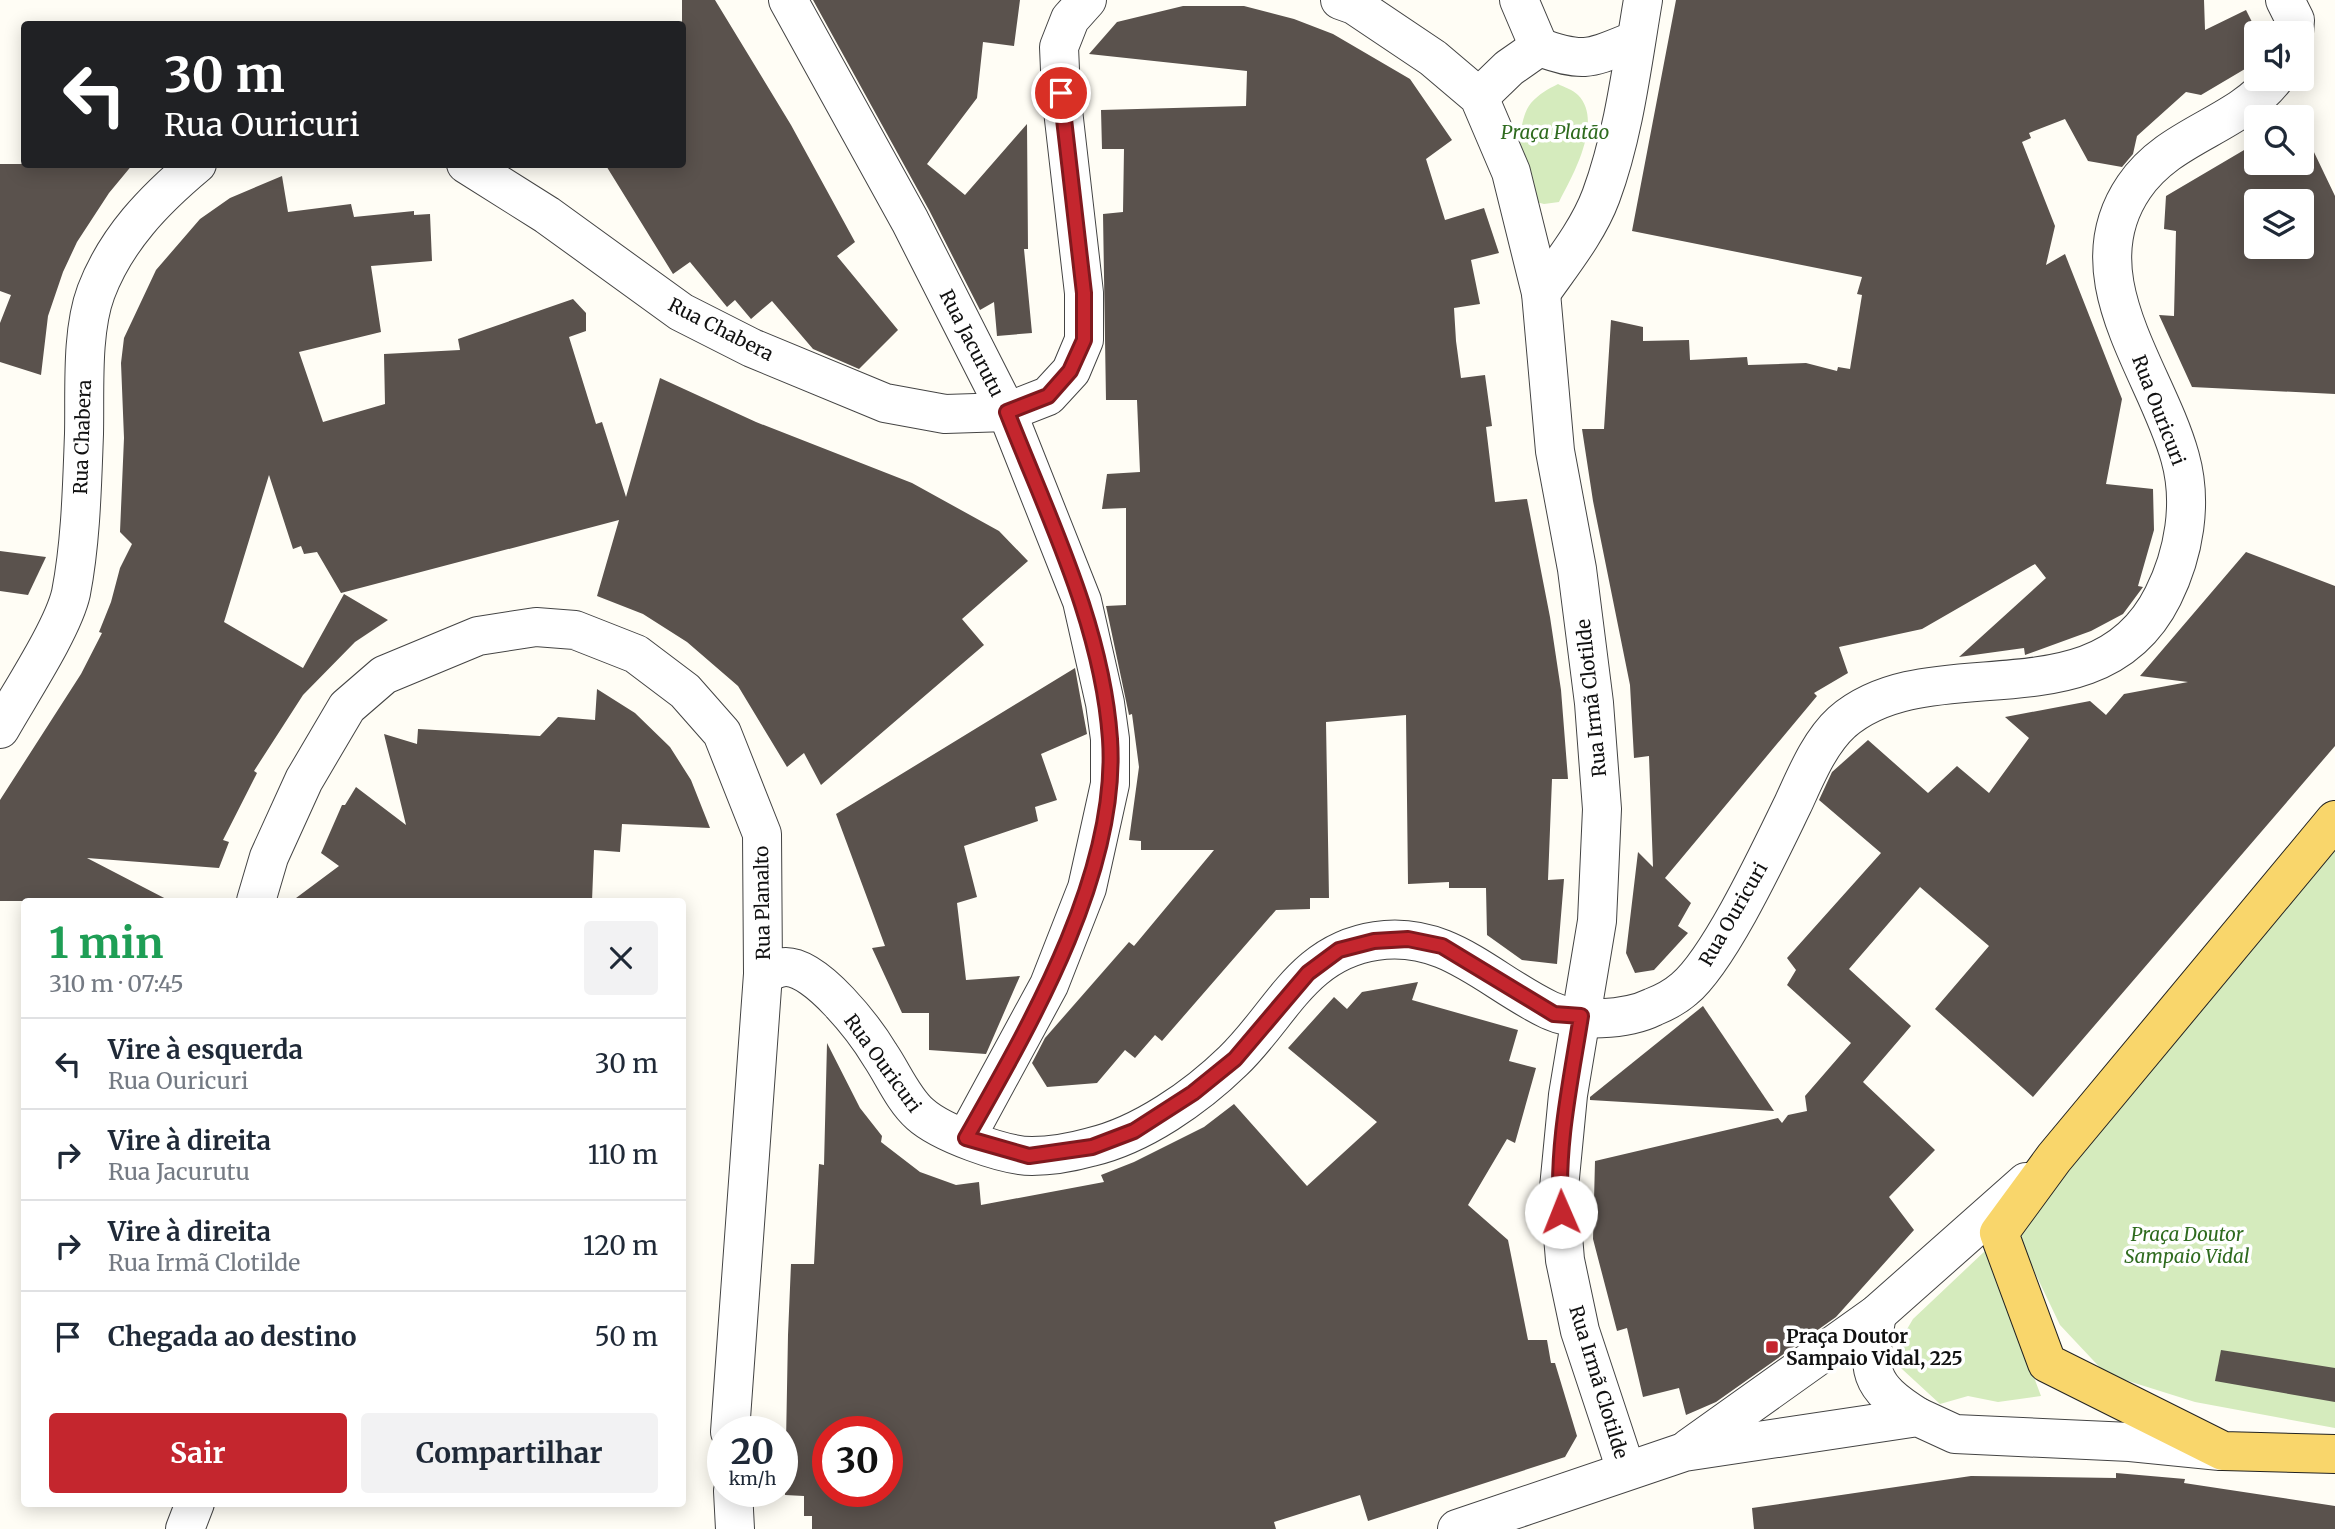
<!DOCTYPE html>
<html lang="pt">
<meta charset="utf-8">
<style>
body{margin:0;font-family:Merriweather,serif;background:#f2f2f3;color:#1f2937;height:100vh;display:flex;flex-direction:column;font-size:26px;white-space:nowrap}
*{box-sizing:border-box;margin:0}
p{font-size:23px;color:#747a83}
.icon{flex:none;width:38px;height:38px;fill:none;stroke:currentColor;stroke-width:2;stroke-linecap:round;stroke-linejoin:round}
.map{position:relative;flex:1;overflow:hidden}
.sheet{position:absolute;left:21px;top:898px;width:665px;height:609px;display:flex;flex-direction:column;background:#fff;border-radius:7px;box-shadow:0 4px 18px #0003}
.sheet>*{flex:none}
.guide{position:absolute;left:21px;top:21px;width:665px;height:147px;border-radius:7px;box-shadow:0 4px 18px #0003;background:#202124;color:#fff;overflow:hidden}
.fabs{position:absolute;left:2244px;top:21px;display:grid;gap:14px}
.fabs a{display:grid;place-items:center;width:70px;height:70px;border-radius:7px;background:#fff;box-shadow:0 4px 18px #0003;font-size:35px}
.speed{position:absolute;left:707px;top:1416px;display:flex;gap:14px;font-size:35px;font-weight:700;text-align:center}
.speed>*{display:grid;place-content:center;width:91px;height:91px;border-radius:50%;background:#fff;box-shadow:0 4px 18px #0003;line-height:1}
.speed small{font-size:18px;font-weight:400}
.speed .limit{border:10px solid #d22;background:#fff;color:#111}
.pin{position:absolute;display:grid;place-items:center;width:60px;height:60px;color:#fff;margin:-30px;border:4px solid #fff;border-radius:50%;box-shadow:0 2px 7px #0007}
.me{position:absolute;width:77px;margin:-38px;rotate:359deg;stroke-linejoin:round;filter:drop-shadow(0 0 5px #0008)}
.turn{display:flex;align-items:center;gap:24px;height:147px;padding:0 28px;font-size:32px}
.turn .icon{width:91px;height:91px;stroke-width:2.5}
.turn b{display:block;font-size:49px;line-height:60px}
.round{display:grid;place-items:center;flex:none;width:74px;height:74px;border-radius:7px;background:#f2f2f3}
.summary{display:flex;align-items:center;justify-content:space-between;height:119px;padding:0 28px}
h1{font-size:42px;font-weight:700;line-height:52px;color:#1e9e55}
.primary-button{display:flex;gap:14px;margin-top:auto;padding:14px 28px}
.primary-button a{flex:1;height:80px;border-radius:7px;background:#c4262e;color:#fff;font-size:28px;font-weight:700;line-height:80px;text-align:center}
.primary-button a+a{background:#f2f2f3;color:#1f2937}
ul{padding:0;list-style:none}
li{display:flex;align-items:center;gap:21px;height:91px;padding:0 28px;border-top:2px solid #e0e1e3}
li div{flex:1}
li b{display:block;font-size:26px}
li em{font-style:normal}
.map>svg:first-child{display:block}
.green{fill:#d5ebbd}
.building{fill:#5a524d;fill-rule:evenodd}
.lines{fill:none;stroke-linecap:round;stroke-linejoin:round}
.minor-casing{stroke:#444;stroke-width:40}
.major-casing{stroke:#222;stroke-width:40}
.minor{stroke:#fff;stroke-width:38}
.major{stroke:#f9d66b;stroke-width:38}
.route-casing{stroke:#7f191e;stroke-width:18}
.route{stroke:#c4262e;stroke-width:12}
.poi-dot{fill:#c4262e;stroke:#fff;stroke-width:2.5}
.labels{text-anchor:middle;dominant-baseline:central;stroke-width:7;stroke-linejoin:round;paint-order:stroke}
.park-label{font-size:19px;font-style:italic;fill:#2f6b1f;stroke:#fff}
.street-label{font-size:19px;fill:#111;stroke:#fff}
.poi-label{font-size:19px;font-weight:bold;fill:#111;stroke:#fff;text-anchor:start}
</style>
<div class="map">
<svg width="2335" height="1529" viewBox="0 0 2335 1529">
<rect width="100%" height="100%" fill="#fffdf5"/>
<g class="green">
<path d="M 1558,84 C 1564,87 1573,90 1578,95 C 1604,121 1572,177 1559,202 L 1544,204 L 1529,200 C 1520,177 1514,124 1531,103 C 1539,94 1548,89 1558,84 Z"/>
<polygon points="2335,837 2335,1428 2195,1402 2106,1374 2060,1325 2014,1229"/>
<polygon points="1986,1250 2041,1396 1998,1402 1968,1396 1940,1404 1890,1358 1913,1319"/>
</g>
<g class="building">
<polygon points="682,0 715,0 791,125 855,242 837,256 898,330 859,369 813,349 772,301 751,319 735,300 727,307 690,262 673,274 605,164 682,164"/>
<polygon points="813,0 1020,0 1014,46 983,42 977,98 927,164 965,195 1027,124 1028,249 1024,249 1032,333 997,336 994,302 980,310 929,210"/>
<polygon points="1676,0 2204,0 2205,30 2246,10 2256,30 2256,45 2250,66 2201,95 2186,92 2137,136 2133,154 2122,167 2088,161 2065,119 2029,133 2031,138 2022,142 2055,226 2046,265 2065,254 2122,399 2106,484 2153,489 2154,530 2138,586 2143,587 2123,614 2091,631 2025,655 2024,648 1959,657 2046,578 2035,564 1922,629 1839,647 1848,673 1814,693 1817,696 1665,878 1691,903 1678,926 1688,933 1654,970 1635,973 1626,953 1638,852 1653,867 1649,756 1634,758 1630,685 1593,501 1582,429 1604,429 1611,320 1643,327 1643,341 1689,340 1690,360 1747,357 1748,365 1806,363 1837,371 1838,367 1850,369 1862,295 1857,294 1862,277 1632,231"/>
<polygon points="1183,6 1244,6 1294,19 1333,34 1410,79 1452,140 1426,159 1445,220 1484,208 1499,253 1471,260 1480,304 1454,308 1456,341 1461,378 1485,375 1492,426 1486,427 1495,502 1527,499 1550,617 1561,690 1568,779 1552,779 1548,880 1564,879 1557,964 1522,960 1487,935 1486,888 1449,888 1449,882 1408,884 1406,715 1326,722 1329,898 1310,898 1310,909 1276,910 1162,1041 1155,1035 1135,1058 1125,1050 1097,1083 1047,1087 1032,1063 1045,1038 1129,942 1134,946 1214,850 1141,850 1141,841 1129,840 1139,767 1132,714 1129,715 1106,606 1126,605 1126,508 1102,509 1107,474 1140,472 1137,400 1106,400 1103,214 1123,212 1124,149 1102,149 1101,110 1246,106 1247,71 1089,54 1117,22"/>
<path d="M 2301,125 L 2335,196 L 2335,394 L 2192,387 L 2159,315 L 2174,316 L 2176,231 L 2164,229 L 2166,196 L 2256,143 L 2256,163 L 2301,163 ZM 2256,201 L 2301,201 L 2301,247 L 2256,247 Z"/>
<polygon points="0,164 133,164 109,193 77,242 63,272 48,316 41,375 0,362 0,323 11,295 0,291"/>
<polygon points="282,176 288,212 351,204 354,217 414,211 414,215 430,214 432,261 371,266 381,332 299,352 323,422 385,404 384,354 460,350 458,339 573,299 586,313 586,331 569,337 596,424 602,422 626,497 660,378 756,422 912,483 999,531 1028,561 962,619 984,645 821,785 804,753 787,767 738,686 687,642 643,614 597,596 619,520 341,593 317,552 304,554 301,546 293,549 269,475 224,622 303,668 344,594 388,620 355,642 303,695 254,771 257,773 223,840 229,842 219,868 87,858 170,901 0,901 0,800 81,674 102,633 99,632 111,602 120,568 132,544 120,532 124,438 121,363 124,338 156,270 200,219 230,198"/>
<polygon points="0,551 46,557 28,595 0,591"/>
<polygon points="2246,552 2335,586 2335,746 2033,1097 1935,1009 1989,946 1920,887 1849,969 1911,1026 1863,1082 1935,1150 1889,1197 1914,1230 1836,1317 1716,1402 1686,1415 1679,1388 1643,1397 1627,1328 1617,1331 1593,1239 1595,1161 1778,1118 1782,1123 1788,1115 1807,1111 1805,1096 1851,1043 1787,985 1796,970 1787,958 1881,853 1819,800 1832,772 1868,740 1928,793 1957,766 1989,793 2029,738 2005,717 2090,701 2106,715 2124,694 2188,682 2140,676"/>
<polygon points="1075,668 1087,734 1041,754 1057,800 1035,807 1038,821 964,846 977,897 957,903 966,980 1020,976 986,1054 929,1050 929,1013 902,1013 872,948 885,946 836,814"/>
<polygon points="597,689 635,713 670,747 691,780 710,828 622,824 620,852 594,850 592,901 292,901 339,866 321,853 342,805 345,805 356,787 406,825 384,734 417,744 418,729 540,736 558,717 595,720"/>
<path d="M 1418,982 L 1412,1000 L 1518,1030 L 1509,1061 L 1536,1068 L 1515,1143 L 1507,1139 L 1468,1205 L 1508,1240 L 1528,1340 L 1547,1340 L 1551,1363 L 1555,1363 L 1577,1436 L 1565,1457 L 1368,1521 L 1360,1495 L 1274,1522 L 1276,1529 L 812,1529 L 812,1516 L 804,1516 L 804,1496 L 785,1495 L 788,1335 L 791,1264 L 814,1264 L 819,1164 L 824,1165 L 827,1043 L 860,1108 L 882,1136 L 881,1142 L 920,1172 L 956,1185 L 979,1182 L 981,1205 L 1104,1182 L 1101,1175 L 1134,1162 L 1204,1127 L 1234,1104 L 1307,1186 L 1377,1122 L 1288,1048 L 1334,997 L 1347,1009 L 1362,992 ZM 828,1432 L 887,1432 L 887,1491 L 828,1491 Z"/>
<polygon points="1703,1006 1774,1111 1590,1100 1590,1097"/>
<polygon points="2221,1350 2335,1368 2335,1402 2215,1381"/>
<polygon points="2116,1473 2185,1479 2184,1483 2335,1506 2335,1529 1754,1529 1752,1508 1971,1476 2116,1478"/>
</g>
<g class="lines">
<defs>
<g id="minor">
<polyline points="788,0 910,221 1007,412 1082,601 1105,703 1110,739 1110,784 1087,888 1049,985 966,1138"/>
<polyline points="1340,0 1354,5 1433,58 1479,97 1511,172 1541,293 1555,451 1577,569 1594,703 1602,809 1597,921 1568,1095 1559,1188 1565,1260 1580,1331 1626,1470"/>
<polyline points="1519,0 1539,47"/>
<polyline points="2285,0 2295,20 2294,33"/>
<path d="M 1479,97 L 1509,68 L 1539,47 C 1586,64 1591,58 1636,40"/>
<polyline points="466,164 547,215 681,312 752,348 885,403 945,414 1007,412 1048,396 1071,371 1084,340 1084,293 1061,93 1059,47 1070,19 1087,0"/>
<path d="M 1541,293 C 1562,263 1588,231 1601,196 C 1624,134 1632,65 1643,0"/>
<path d="M 0,729 C 19,695 63,629 71,593 C 81,541 82,486 84,434 C 85,391 81,332 96,292 C 116,239 154,200 197,164"/>
<polyline points="256,901 269,857 304,780 347,707 384,675 478,636 536,627 575,630 636,654 685,691 722,733 762,834 763,974 730,1432"/>
<path d="M 763,974 C 771,972 778,967 786,967 C 817,967 865,1030 880,1055 C 893,1074 903,1099 920,1114 C 941,1133 1004,1156 1032,1156 C 1050,1156 1073,1152 1091,1147 C 1142,1135 1196,1097 1233,1061 C 1281,1015 1302,952 1376,941 C 1447,930 1490,982 1549,1010 C 1576,1023 1627,1020 1653,1007 C 1663,1003 1676,996 1684,989 C 1720,959 1771,849 1793,804 C 1806,776 1819,743 1842,722 C 1931,645 2098,727 2163,596 C 2184,554 2193,503 2180,457 C 2156,370 2073,276 2134,187 C 2170,134 2236,127 2274,79"/>
<path d="M 1877,1314 C 1867,1371 1867,1385 1918,1417"/>
<polyline points="1689,1448 1877,1314 2026,1182"/>
<polyline points="733,1491 735,1529"/>
<polyline points="185,1529 195,1503"/>
<polyline points="1457,1529 1684,1452 1918,1417 1955,1434 2130,1442 2220,1451"/>
</g>
<polyline id="major" points="2335,820 2054,1158 1999,1233 2047,1363 2223,1451 2335,1454"/>
</defs>
<use href="#minor" class="minor-casing"/>
<use href="#major" class="major-casing"/>
<use href="#minor" class="minor"/>
<use href="#major" class="major"/>
</g>
<g class="lines">
<defs>
<path id="route" d="M 1061,93 L 1084,293 L 1084,340 L 1070,371 L 1048,396 L 1007,412 C 1048,517 1102,624 1110,739 C 1119,873 1030,1025 966,1138 L 1029,1156 L 1092,1147 L 1134,1131 L 1193,1093 L 1235,1059 L 1308,973 L 1339,950 L 1374,941 L 1408,939 L 1442,946 L 1554,1014 L 1581,1016 C 1571,1080 1556,1147 1561,1212"/>
</defs>
<use href="#route" class="route-casing"/>
<use href="#route" class="route"/>
</g>
<rect class="poi-dot" x="1765" y="1340" width="14" height="14" rx="3.5"/>
<g class="labels">
<g class="park-label">
<text x="1555" y="132">Praça Platão</text>
<text x="2187" y="1234">Praça Doutor<tspan x="2187" dy="22">Sampaio Vidal</tspan></text>
</g>
<g class="street-label">
<text transform="translate(721 329) rotate(27)">Rua Chabera</text>
<text transform="translate(972 343) rotate(63)">Rua Jacurutu</text>
<text transform="translate(2159 410) rotate(69)">Rua Ouricuri</text>
<text transform="translate(82 437) rotate(-88)">Rua Chabera</text>
<text transform="translate(1591 698) rotate(-96)">Rua Irmã Clotilde</text>
<text transform="translate(762 903) rotate(-91)">Rua Planalto</text>
<text transform="translate(1733 914) rotate(-60)">Rua Ouricuri</text>
<text transform="translate(883 1063) rotate(54)">Rua Ouricuri</text>
<text transform="translate(1599 1382) rotate(73)">Rua Irmã Clotilde</text>
</g>
<g class="poi-label">
<text x="1786" y="1336">Praça Doutor<tspan x="1786" dy="22">Sampaio Vidal, 225</tspan></text>
</g>
</g>
</svg>
<div class="fabs">
<a><svg class="icon" aria-label="sound" viewBox="0 0 24 24"><path d="M4 9h4l5-4v14l-5-4H4zM17 9q2 3 0 6"/></svg></a>
<a><svg class="icon" aria-label="search" viewBox="0 0 24 24"><circle cx="10" cy="10" r="6"/><path d="M15 15l6 6"/></svg></a>
<a><svg class="icon" aria-label="layers" viewBox="0 0 24 24"><path d="M12 4l9 5-9 5-9-5zM3 14l9 5 9-5"/></svg></a>
</div>
<div class="speed"><div>20<small>km/h</small></div><div class="limit">30</div></div>
<div class="pin" style="left:1061px;top:93px;background:#d93025"><svg class="icon" aria-label="arrive" viewBox="0 0 24 24"><path d="M6 21V4h12l-3 4 3 4H6"/></svg></div>
<svg class="me" style="left:1561px;top:1212px" viewBox="-20 -20 40 40"><circle r="19" fill="#fff"/><path d="M0-13L10 11 0 6-10 11z" fill="#c4262e"/></svg>
<div class="guide">
<div class="turn"><svg class="icon" aria-label="left" viewBox="0 0 24 24"><path d="M17 20v-9H6M10 6l-5 5 5 5"/></svg><div><b>30 m</b>Rua Ouricuri</div></div>
</div>
<section class="sheet">
<div class="summary"><div><h1>1 min</h1><p>310 m · 07:45</p></div><a class="round"><svg class="icon" aria-label="close" viewBox="0 0 24 24"><path d="M6 6l12 12M18 6L6 18"/></svg></a></div>
<ul>
<li><svg class="icon" aria-label="left" viewBox="0 0 24 24"><path d="M17 20v-9H6M10 6l-5 5 5 5"/></svg><div><b>Vire à esquerda</b><p>Rua Ouricuri</p></div><em>30 m</em></li>
<li><svg class="icon" aria-label="right" viewBox="0 0 24 24"><path d="M7 20v-9h11M14 6l5 5-5 5"/></svg><div><b>Vire à direita</b><p>Rua Jacurutu</p></div><em>110 m</em></li>
<li><svg class="icon" aria-label="right" viewBox="0 0 24 24"><path d="M7 20v-9h11M14 6l5 5-5 5"/></svg><div><b>Vire à direita</b><p>Rua Irmã Clotilde</p></div><em>120 m</em></li>
<li><svg class="icon" aria-label="arrive" viewBox="0 0 24 24"><path d="M6 21V4h12l-3 4 3 4H6"/></svg><div><b>Chegada ao destino</b></div><em>50 m</em></li>
</ul>
<div class="primary-button"><a>Sair</a><a>Compartilhar</a></div>
</section>
</div>
